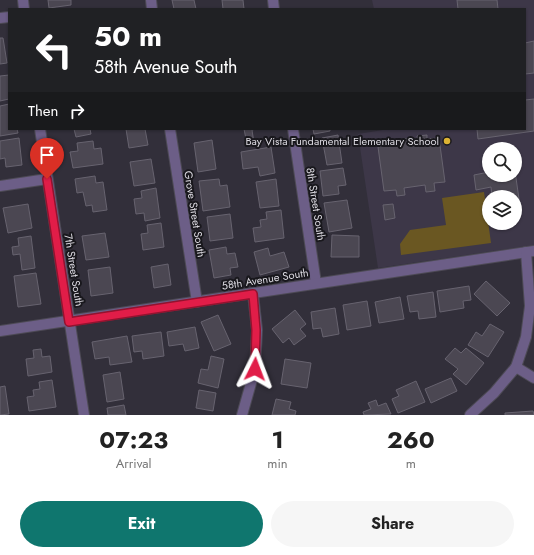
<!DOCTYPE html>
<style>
body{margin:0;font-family:Jost,sans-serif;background:#f6f6f6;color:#222;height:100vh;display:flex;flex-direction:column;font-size:15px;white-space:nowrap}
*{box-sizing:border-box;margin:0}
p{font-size:13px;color:#767676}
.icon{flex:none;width:22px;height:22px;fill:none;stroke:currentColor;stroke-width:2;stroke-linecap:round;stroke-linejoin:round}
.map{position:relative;height:415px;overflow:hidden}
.panel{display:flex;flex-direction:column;background:#fff;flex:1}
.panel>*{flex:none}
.banner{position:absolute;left:8px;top:8px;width:518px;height:122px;border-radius:0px;box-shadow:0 1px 3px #0004;background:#202124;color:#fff;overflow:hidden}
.tools{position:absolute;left:482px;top:142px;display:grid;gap:8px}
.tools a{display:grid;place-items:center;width:40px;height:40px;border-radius:50%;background:#fff;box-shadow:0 1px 3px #0004;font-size:20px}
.pin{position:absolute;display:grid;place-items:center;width:34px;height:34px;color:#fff;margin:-41px -17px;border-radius:50% 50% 50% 0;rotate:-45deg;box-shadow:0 0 4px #0007}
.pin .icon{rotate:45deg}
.me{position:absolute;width:44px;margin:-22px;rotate:3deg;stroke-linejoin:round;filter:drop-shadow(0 0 3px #0008)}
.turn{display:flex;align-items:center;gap:14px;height:84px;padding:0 20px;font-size:18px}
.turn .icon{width:52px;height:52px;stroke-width:2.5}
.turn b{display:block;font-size:28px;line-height:34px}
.then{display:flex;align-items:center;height:38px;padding:0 20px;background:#0003;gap:8px;font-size:15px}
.eta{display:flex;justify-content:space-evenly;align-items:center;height:68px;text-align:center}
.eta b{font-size:24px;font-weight:700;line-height:28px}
.button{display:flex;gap:8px;margin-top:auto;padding:8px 20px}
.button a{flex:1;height:46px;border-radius:24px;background:#0f766e;color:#fff;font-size:16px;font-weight:700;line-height:46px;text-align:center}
.button a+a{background:#f6f6f6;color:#222}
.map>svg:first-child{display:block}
.built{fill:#3d3748;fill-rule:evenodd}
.green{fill:#6a5722}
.building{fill:#4b4752;stroke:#67636f}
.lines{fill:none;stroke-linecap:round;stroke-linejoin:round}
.street-casing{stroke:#4d4a55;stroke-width:12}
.street{stroke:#6c5e87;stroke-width:10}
.route-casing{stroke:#92132f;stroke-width:10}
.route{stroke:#e11d48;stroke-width:7}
.poi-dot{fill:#ddb233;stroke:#19181d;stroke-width:1.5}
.labels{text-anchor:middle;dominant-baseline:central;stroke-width:4;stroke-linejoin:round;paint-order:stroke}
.poi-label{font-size:11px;fill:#dcdae1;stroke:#19181d;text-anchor:end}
.street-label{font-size:11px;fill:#dcdae1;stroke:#19181d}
</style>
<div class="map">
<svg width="534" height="415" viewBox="0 0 534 415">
<rect width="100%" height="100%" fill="#322f3a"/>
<path class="built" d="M 372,0 L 534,0 L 534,245 L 378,268 L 358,134 L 389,129 L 525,129 L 525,9 L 374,9 ZM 489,149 L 515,149 L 515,175 L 489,175 ZM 489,197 L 515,197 L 515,223 L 489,223 Z"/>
<polygon class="green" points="484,192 491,243 401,255 400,244 410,230 446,225 442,198"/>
<g class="building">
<polygon points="48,0 71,0 71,5 49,8"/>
<polygon points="172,0 194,0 196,9 174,9"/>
<polygon points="222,0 243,0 244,9 223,9"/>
<polygon points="457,0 497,0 498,9 458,9"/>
<polygon points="0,38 3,38 7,63 0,64"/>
<polygon points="534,41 534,73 525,74 525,43"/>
<polygon points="9,75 9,99 0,101 0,76"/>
<polygon points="534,99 534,131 478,139 477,129 525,129 525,100"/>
<polygon points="9,104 9,129 17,129 18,133 0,136 0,106"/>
<polygon points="74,129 90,129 91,134 76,137"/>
<polygon points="126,129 145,129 148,145 129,148"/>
<polygon points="244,129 256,129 252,130 254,143 247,144"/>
<polygon points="313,129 330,129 330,131 314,134"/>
<polygon points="338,135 342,163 327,165 322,138"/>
<polygon points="427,135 427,139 439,138 445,182 434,183 435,191 426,192 425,185 404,188 405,195 397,196 396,190 384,191 378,147 388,145 387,141 397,140 397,144 404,143 404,139 411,138 412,142 418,141 417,136"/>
<polygon points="19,138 22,165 6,167 5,158 0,159 0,141"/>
<polygon points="212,140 216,169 198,172 194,143"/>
<polygon points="93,141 94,149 101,148 103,164 73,168 70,152 78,151 77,143"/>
<polygon points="271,147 275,173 260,176 258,167 243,169 241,152"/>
<polygon points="151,159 155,183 134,186 130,162"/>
<polygon points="489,163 489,175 515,175 515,171 520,206 515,207 515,197 492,197 491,187 476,190 474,175 489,172 488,164"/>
<polygon points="343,168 346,185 338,186 339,194 323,196 320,171"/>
<polygon points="95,176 96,183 103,182 107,210 93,212 92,205 86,206 83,192 77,193 75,179"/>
<polygon points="219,179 220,186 227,185 230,207 203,211 199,181"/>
<polygon points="276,179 279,206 260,208 256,182"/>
<polygon points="156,188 160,218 145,221 144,213 136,214 134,199 142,198 141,191"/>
<polygon points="347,200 352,228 329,232 324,203"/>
<polygon points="28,204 32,228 8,233 3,208"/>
<polygon points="393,204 395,218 385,220 383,205"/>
<polygon points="281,210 284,238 255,242 253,228 261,227 260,220 267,219 266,212"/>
<polygon points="230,214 233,238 210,241 207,217"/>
<polygon points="161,223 164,247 143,250 141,234 148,233 147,225"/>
<polygon points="105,233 109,257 86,260 82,236"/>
<polygon points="332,235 359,236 359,257 331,257"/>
<polygon points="31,236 35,268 22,270 20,254 13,255 12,247 19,246 18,238"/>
<polygon points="226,247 227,254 235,253 238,267 230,268 231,275 214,278 209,250"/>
<polygon points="268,248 270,256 284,252 289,267 260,275 254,252"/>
<polygon points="168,264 171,285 154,288 151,267"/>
<polygon points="110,267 113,293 91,296 88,270"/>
<polygon points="36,273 41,304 18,307 14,276"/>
<polygon points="486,281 510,303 497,316 474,294"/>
<polygon points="469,286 471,300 463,301 464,308 440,312 437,291"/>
<polygon points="433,292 436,317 419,319 418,311 410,312 407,296"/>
<polygon points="400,297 404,319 379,323 375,302"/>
<polygon points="367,301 371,326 347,330 343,305"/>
<polygon points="335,308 339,334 323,337 321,328 313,329 311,312"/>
<polygon points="295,310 306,324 300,329 306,336 294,345 289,338 283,343 272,329"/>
<polygon points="218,315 231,344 214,351 201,322"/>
<polygon points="490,324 504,332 488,357 468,345 476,332 482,336"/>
<polygon points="195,327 199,348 185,351 183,344 169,346 167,332"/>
<polygon points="161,332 164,356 143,359 142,351 134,352 132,336"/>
<polygon points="127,336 132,362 110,365 109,357 95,359 92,342"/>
<polygon points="455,348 461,353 466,348 484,363 466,385 453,374 458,369 445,359"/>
<polygon points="41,349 42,357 50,356 52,372 28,376 26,359 34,358 33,350"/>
<polygon points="211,356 224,359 218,388 198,383 201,369 208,370"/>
<polygon points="285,359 311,363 307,388 281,384"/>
<polygon points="120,372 124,399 107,402 103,375"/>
<polygon points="451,378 457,391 431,403 425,389"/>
<polygon points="52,380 56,407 29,411 27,397 34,396 33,390 40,389 39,382"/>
<polygon points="416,381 425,402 398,413 392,399 399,396 396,390"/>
<polygon points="5,386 9,414 0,415 0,387"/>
<polygon points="199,390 216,393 213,411 196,408"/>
<polygon points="276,399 291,402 289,409 296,411 295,415 272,415"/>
<polygon points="376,400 378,406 386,403 391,414 364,415 363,412 371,409 368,403"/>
<polygon points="124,405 126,415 108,415 107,408"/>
<polygon points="533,411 534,415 505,415 505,413"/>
</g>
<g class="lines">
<defs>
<g id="street">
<polyline points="23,0 24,9"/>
<polyline points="151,0 152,9"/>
<polyline points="273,0 274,9"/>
<polyline points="0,18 9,17"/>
<polyline points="40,129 84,415"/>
<polyline points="170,129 197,302"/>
<polyline points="293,129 316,283"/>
<polyline points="0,186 47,179"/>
<polyline points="0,331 534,251"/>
<polyline points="516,367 534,378"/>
<polyline points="242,415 255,369 257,330 253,294"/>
<polyline points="470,415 494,393 516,367 526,337 530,306 526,252"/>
</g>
</defs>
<use href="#street" class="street-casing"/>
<use href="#street" class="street"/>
</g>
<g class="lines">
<defs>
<polyline id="route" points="47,179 69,322 253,294 256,330 255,369"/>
</defs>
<use href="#route" class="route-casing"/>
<use href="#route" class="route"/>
</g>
<circle class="poi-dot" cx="447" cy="141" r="4"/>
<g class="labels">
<g class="poi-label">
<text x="439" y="141">Bay Vista Fundamental Elementary School</text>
</g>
<g class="street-label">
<text transform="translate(316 204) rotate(81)">8th Street South</text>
<text transform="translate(195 214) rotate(81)">Grove Street South</text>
<text transform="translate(74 270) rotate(81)">7th Street South</text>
<text transform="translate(265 279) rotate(-9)">58th Avenue South</text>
</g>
</g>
</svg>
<div class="tools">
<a><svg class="icon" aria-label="search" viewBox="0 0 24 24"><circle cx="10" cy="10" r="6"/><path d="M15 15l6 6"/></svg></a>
<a><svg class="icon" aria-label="layers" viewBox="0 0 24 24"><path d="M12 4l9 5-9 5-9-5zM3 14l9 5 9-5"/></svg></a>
</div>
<div class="pin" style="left:47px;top:179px;background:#d93025"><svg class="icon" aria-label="arrive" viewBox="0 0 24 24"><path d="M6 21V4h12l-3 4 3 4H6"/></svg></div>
<svg class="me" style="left:255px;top:369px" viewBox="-20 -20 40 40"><path d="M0-17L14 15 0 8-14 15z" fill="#e11d48" stroke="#fff" stroke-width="4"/></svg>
<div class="banner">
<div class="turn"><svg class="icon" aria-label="left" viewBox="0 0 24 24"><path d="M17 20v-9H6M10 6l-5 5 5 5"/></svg><div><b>50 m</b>58th Avenue South</div></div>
<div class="then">Then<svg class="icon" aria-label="right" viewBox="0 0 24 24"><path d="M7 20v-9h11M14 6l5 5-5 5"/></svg></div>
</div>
</div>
<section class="panel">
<div class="eta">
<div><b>07:23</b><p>Arrival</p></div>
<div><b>1</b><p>min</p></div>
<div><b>260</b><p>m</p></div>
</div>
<div class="button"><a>Exit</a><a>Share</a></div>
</section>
